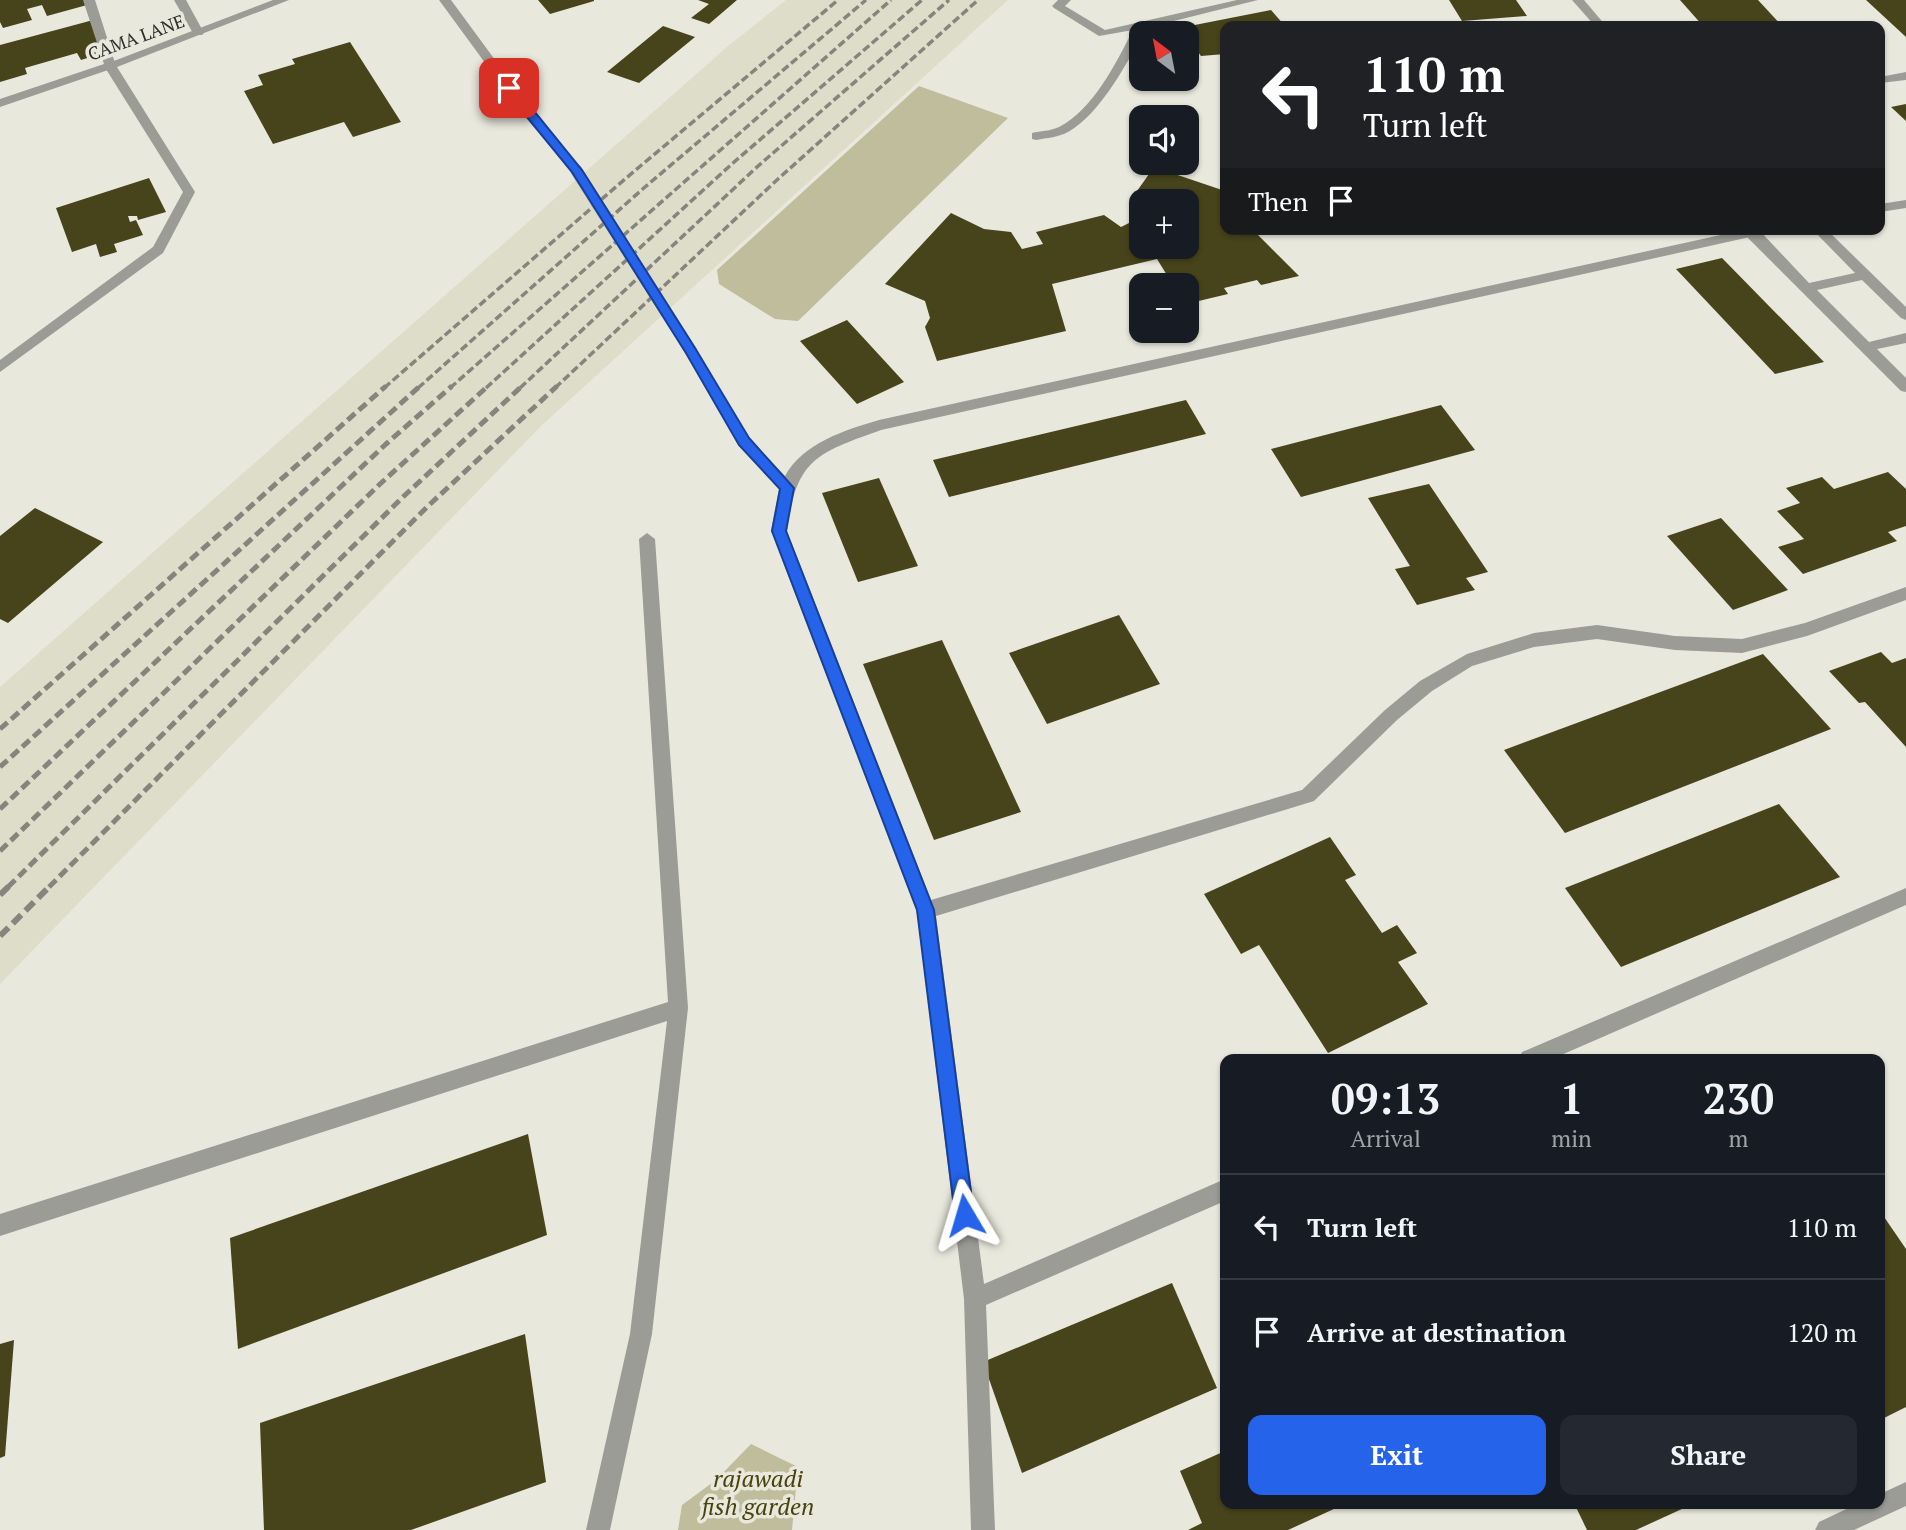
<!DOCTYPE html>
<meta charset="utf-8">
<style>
body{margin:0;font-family:"PT Serif",serif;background:#242831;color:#f1f3f6;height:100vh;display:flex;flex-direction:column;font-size:26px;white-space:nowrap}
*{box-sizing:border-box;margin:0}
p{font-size:23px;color:#9ea1a6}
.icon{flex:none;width:38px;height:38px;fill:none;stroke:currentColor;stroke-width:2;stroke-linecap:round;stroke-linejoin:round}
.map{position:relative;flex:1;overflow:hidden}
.details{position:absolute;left:1220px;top:1054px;width:665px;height:455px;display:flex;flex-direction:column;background:#171b24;border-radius:14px;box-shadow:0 2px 5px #0004}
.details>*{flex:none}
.hud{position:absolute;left:1220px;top:21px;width:665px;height:214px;border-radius:14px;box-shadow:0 2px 5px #0004;background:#202124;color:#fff;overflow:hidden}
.needle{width:46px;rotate:328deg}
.tools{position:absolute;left:1129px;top:21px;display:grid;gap:14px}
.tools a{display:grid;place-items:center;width:70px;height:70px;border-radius:14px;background:#171b24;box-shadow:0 2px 5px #0004;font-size:35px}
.pin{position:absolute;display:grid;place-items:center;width:60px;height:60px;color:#fff;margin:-30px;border-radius:14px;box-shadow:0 4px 10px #0006}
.me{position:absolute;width:77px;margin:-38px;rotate:353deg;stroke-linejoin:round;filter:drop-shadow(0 0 5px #0008)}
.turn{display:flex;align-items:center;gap:24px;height:147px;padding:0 28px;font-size:32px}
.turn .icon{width:91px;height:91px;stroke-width:2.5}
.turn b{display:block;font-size:49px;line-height:60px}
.then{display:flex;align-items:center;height:66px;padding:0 28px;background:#0003;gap:14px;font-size:26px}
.eta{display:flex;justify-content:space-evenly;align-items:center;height:119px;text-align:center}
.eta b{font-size:42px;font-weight:800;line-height:49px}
.cta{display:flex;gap:14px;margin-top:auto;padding:14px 28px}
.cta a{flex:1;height:80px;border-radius:14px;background:#2563eb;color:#fff;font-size:28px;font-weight:800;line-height:80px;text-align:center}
.cta a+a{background:#242831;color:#f1f3f6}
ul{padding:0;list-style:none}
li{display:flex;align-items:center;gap:21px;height:105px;padding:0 28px;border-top:2px solid #363941}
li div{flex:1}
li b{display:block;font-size:26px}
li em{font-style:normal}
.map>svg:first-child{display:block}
.built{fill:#deddca}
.green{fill:#bfbd9b}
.building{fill:#47441b}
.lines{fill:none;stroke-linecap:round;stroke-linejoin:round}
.minor{fill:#9c9c97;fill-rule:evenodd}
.tertiary{fill:#9c9c97;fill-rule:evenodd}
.rail-far2{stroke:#85847d;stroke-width:3.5;stroke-dasharray:8 3.5;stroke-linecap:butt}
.rail-far1{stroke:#85847d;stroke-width:5;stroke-dasharray:10 5;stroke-linecap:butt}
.rail{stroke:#85847d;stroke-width:6;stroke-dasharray:12 6;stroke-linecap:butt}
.minor-bridge{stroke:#9c9c97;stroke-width:12}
.route{fill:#2563eb;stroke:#184099;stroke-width:2}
.labels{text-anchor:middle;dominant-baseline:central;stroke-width:7;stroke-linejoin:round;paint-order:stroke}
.far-street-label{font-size:18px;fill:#2d2d29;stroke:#e9e8dd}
.near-park-label{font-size:24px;font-style:italic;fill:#47430d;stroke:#e9e8dd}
</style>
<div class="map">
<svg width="1906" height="1530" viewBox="0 0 1906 1530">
<rect width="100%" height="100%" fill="#e9e8dd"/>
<polygon class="built" points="786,0 1008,0 541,426 0,984 0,687 727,47"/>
<g class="green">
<polygon points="919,86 1008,118 798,321 775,319 719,284 717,270"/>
<polygon points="751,1444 798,1467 792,1530 678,1530 682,1505 716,1480"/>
</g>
<g class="building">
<polygon points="0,0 85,0 87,5 47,16 42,5 27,9 32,20 3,28 0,22"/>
<polygon points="538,0 594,0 594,1 550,14"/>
<polygon points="698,0 737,0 709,24 691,18 709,4"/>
<polygon points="1449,0 1516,0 1527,16 1462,21"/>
<polygon points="1680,0 1758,0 1782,26 1703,26"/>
<polygon points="1866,0 1906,0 1906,37"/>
<polygon points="1271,10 1285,26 1225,26 1225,54 1201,56 1194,47 1186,48 1186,33 1154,33"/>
<polygon points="97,19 113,50 81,60 77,53 25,68 27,74 0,82 0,45"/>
<polygon points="663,26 695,37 639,83 607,72"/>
<polygon points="350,42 401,122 353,137 344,122 273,144 244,91 263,85 258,75 295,64 292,59"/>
<polygon points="1906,104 1906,121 1891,107"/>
<polygon points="1154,167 1225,191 1225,229 1252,229 1299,276 1261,285 1257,280 1224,288 1228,294 1186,304 1186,285 1173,285 1157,259 1052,284 1066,331 937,361 925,327 930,318 925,301 885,284 951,213 984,229 1011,232 1022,249 1043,244 1036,232 1104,215 1121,227 1133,221 1131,207 1141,204 1141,247 1186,247 1186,201 1152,201 1137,191"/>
<polygon points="149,178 166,212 138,220 137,216 128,216 130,222 136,220 143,235 114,244 117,252 100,257 96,244 72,252 56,208"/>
<polygon points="1722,258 1824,362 1775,374 1676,269"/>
<polygon points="847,320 904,382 857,404 800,341"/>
<polygon points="1186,400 1206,434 949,497 933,460"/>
<polygon points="1441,405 1475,450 1301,497 1271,449"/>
<polygon points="1888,472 1906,489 1906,526 1888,532 1897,541 1803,574 1778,547 1804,539 1777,511 1800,503 1786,488 1822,477 1834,489"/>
<polygon points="879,478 918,566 858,582 822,493"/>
<polygon points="1429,484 1488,572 1466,578 1475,590 1417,605 1395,569 1410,566 1368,498"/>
<polygon points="35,508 103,542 8,623 0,619 0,536"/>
<polygon points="1721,518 1788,590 1733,610 1667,536"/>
<polygon points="1119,615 1160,684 1047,724 1009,653"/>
<polygon points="942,640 1021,812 934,840 863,664"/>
<polygon points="1881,652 1892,663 1906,658 1906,747 1865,702 1859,703 1829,671"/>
<polygon points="1763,654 1831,729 1565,833 1504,750"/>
<polygon points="1779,804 1840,877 1621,967 1565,888"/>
<polygon points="1330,837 1356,875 1345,880 1382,933 1397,925 1417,953 1398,962 1428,1004 1328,1053 1259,945 1241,954 1204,894"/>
<polygon points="528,1134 547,1235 238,1349 230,1238"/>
<polygon points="1880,1211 1906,1249 1906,1407 1880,1420"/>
<polygon points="1172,1283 1217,1388 1022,1473 983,1362"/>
<polygon points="525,1334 546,1482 411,1530 264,1530 260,1423"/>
<polygon points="14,1340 5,1456 0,1458 0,1344"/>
<polygon points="1225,1451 1225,1503 1347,1503 1288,1530 1188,1530 1202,1523 1180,1471"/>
<polygon points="1574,1503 1695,1503 1636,1530 1587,1530"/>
</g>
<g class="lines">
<g class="minor">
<polygon points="83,0 95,0 116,66 114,68 0,107 0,99 104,64"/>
<polygon points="174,0 186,0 204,33 202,35 194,35"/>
<polygon points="439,0 451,0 529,106 580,167 580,173 572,173 521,112"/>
<path d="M 1058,0 L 1071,0 L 1065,6 L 1105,30 L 1237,0 L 1258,0 L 1146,28 C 1130,58 1101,114 1068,132 C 1059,137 1047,138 1036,140 L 1032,139 L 1032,133 C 1040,131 1051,131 1059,127 C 1093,110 1116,63 1133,30 L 1099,36 L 1054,8 L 1052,6 Z"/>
<polygon points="1906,72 1906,80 1880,83 1880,77"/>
<polygon points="1906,200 1906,208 1880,212 1880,204"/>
<path d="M 1748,229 L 1774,229 L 1768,233 L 881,430 C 817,453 796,459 787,531 L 931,900 L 1302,790 L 1385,710 L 1420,681 L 1467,654 L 1534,633 L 1597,625 L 1675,636 L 1742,639 L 1805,623 L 1906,587 L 1906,600 L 1807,636 L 1742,653 L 1675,650 L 1597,639 L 1534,647 L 1472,666 L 1432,691 L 1397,720 L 1314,801 L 936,916 L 984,1284 L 1225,1179 L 1225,1201 L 986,1305 L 995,1530 L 971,1530 L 964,1299 L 917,910 L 771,531 L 779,489 L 739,446 L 684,351 L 686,348 L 696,348 L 749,438 L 785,476 C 803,443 845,430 879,420 Z"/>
<polygon points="647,533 655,539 688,1008 652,1334 610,1530 586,1530 630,1334 667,1021 0,1236 0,1214 668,1002 639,539"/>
<polygon points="1906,888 1906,905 1552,1059 1519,1059 1522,1052"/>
<polygon points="1906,1482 1906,1506 1854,1530 1815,1530 1819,1522 1859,1503 1880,1503 1880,1494"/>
</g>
<g class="tertiary">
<polygon points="273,0 289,0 117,67 195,192 163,253 0,372 0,360 153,247 183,192 104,66 106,64"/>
<polygon points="1572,0 1584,0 1606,26 1595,26"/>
<polygon points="1744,229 1758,229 1809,283 1855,273 1812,229 1826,229 1906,307 1906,320 1901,318 1862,280 1817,290 1869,342 1906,333 1906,343 1877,349 1906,378 1906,392 1901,391 1746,236"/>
</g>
<g class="rail-far2">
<polyline points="384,388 625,179 838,0"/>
<polyline points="418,388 645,187 866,0"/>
<polyline points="450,388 891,0"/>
<polyline points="486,388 733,163 922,0"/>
<polyline points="520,388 757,167 949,0"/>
<polyline points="555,388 778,179 978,0"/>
</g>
<g class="rail-far1">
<polyline points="0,729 386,386"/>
<polyline points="0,767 420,386"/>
<polyline points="0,809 386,444 452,386"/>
<polyline points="0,851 380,484 488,386"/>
<polyline points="8,887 404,496 522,386"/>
<polyline points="49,887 427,507 557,386"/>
</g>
<g class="rail">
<polyline points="0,895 10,885"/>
<polyline points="0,936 51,885"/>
</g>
<polyline class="minor-bridge" points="576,170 691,351"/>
</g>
<polygon class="route" points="505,85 513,85 582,170 695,348 749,438 794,488 786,531 934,910 974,1215 972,1222 965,1225 958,1222 955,1215 917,910 772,531 780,489 739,445 686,353 572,172 505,90"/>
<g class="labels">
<g class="far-street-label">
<text transform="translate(136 37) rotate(-20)">CAMA LANE</text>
</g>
<g class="near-park-label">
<text x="758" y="1478">rajawadi<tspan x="758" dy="28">fish garden</tspan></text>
</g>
</g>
</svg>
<div class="tools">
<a><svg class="needle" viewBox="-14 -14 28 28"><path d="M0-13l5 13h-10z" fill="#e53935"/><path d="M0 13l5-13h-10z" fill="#9ea1a6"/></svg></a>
<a><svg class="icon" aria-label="sound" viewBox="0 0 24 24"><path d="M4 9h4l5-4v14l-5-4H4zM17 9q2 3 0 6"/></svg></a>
<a>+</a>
<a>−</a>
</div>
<div class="pin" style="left:509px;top:88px;background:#d93025"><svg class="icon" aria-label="arrive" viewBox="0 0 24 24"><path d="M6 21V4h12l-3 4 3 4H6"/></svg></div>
<svg class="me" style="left:965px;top:1215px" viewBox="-20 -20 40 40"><path d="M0-17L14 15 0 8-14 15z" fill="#2563eb" stroke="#fff" stroke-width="4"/></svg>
<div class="hud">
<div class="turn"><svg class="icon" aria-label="left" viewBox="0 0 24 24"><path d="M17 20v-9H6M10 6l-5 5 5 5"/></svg><div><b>110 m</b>Turn left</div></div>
<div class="then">Then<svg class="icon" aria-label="arrive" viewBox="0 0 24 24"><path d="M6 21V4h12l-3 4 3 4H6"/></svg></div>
</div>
<section class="details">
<div class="eta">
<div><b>09:13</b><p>Arrival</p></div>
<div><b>1</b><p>min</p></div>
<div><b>230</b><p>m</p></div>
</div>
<ul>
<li><svg class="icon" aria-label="left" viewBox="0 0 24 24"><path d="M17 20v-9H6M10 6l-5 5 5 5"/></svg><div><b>Turn left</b></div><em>110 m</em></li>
<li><svg class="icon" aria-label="arrive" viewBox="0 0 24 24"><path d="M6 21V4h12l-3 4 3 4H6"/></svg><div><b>Arrive at destination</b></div><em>120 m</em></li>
</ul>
<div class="cta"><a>Exit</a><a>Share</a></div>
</section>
</div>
